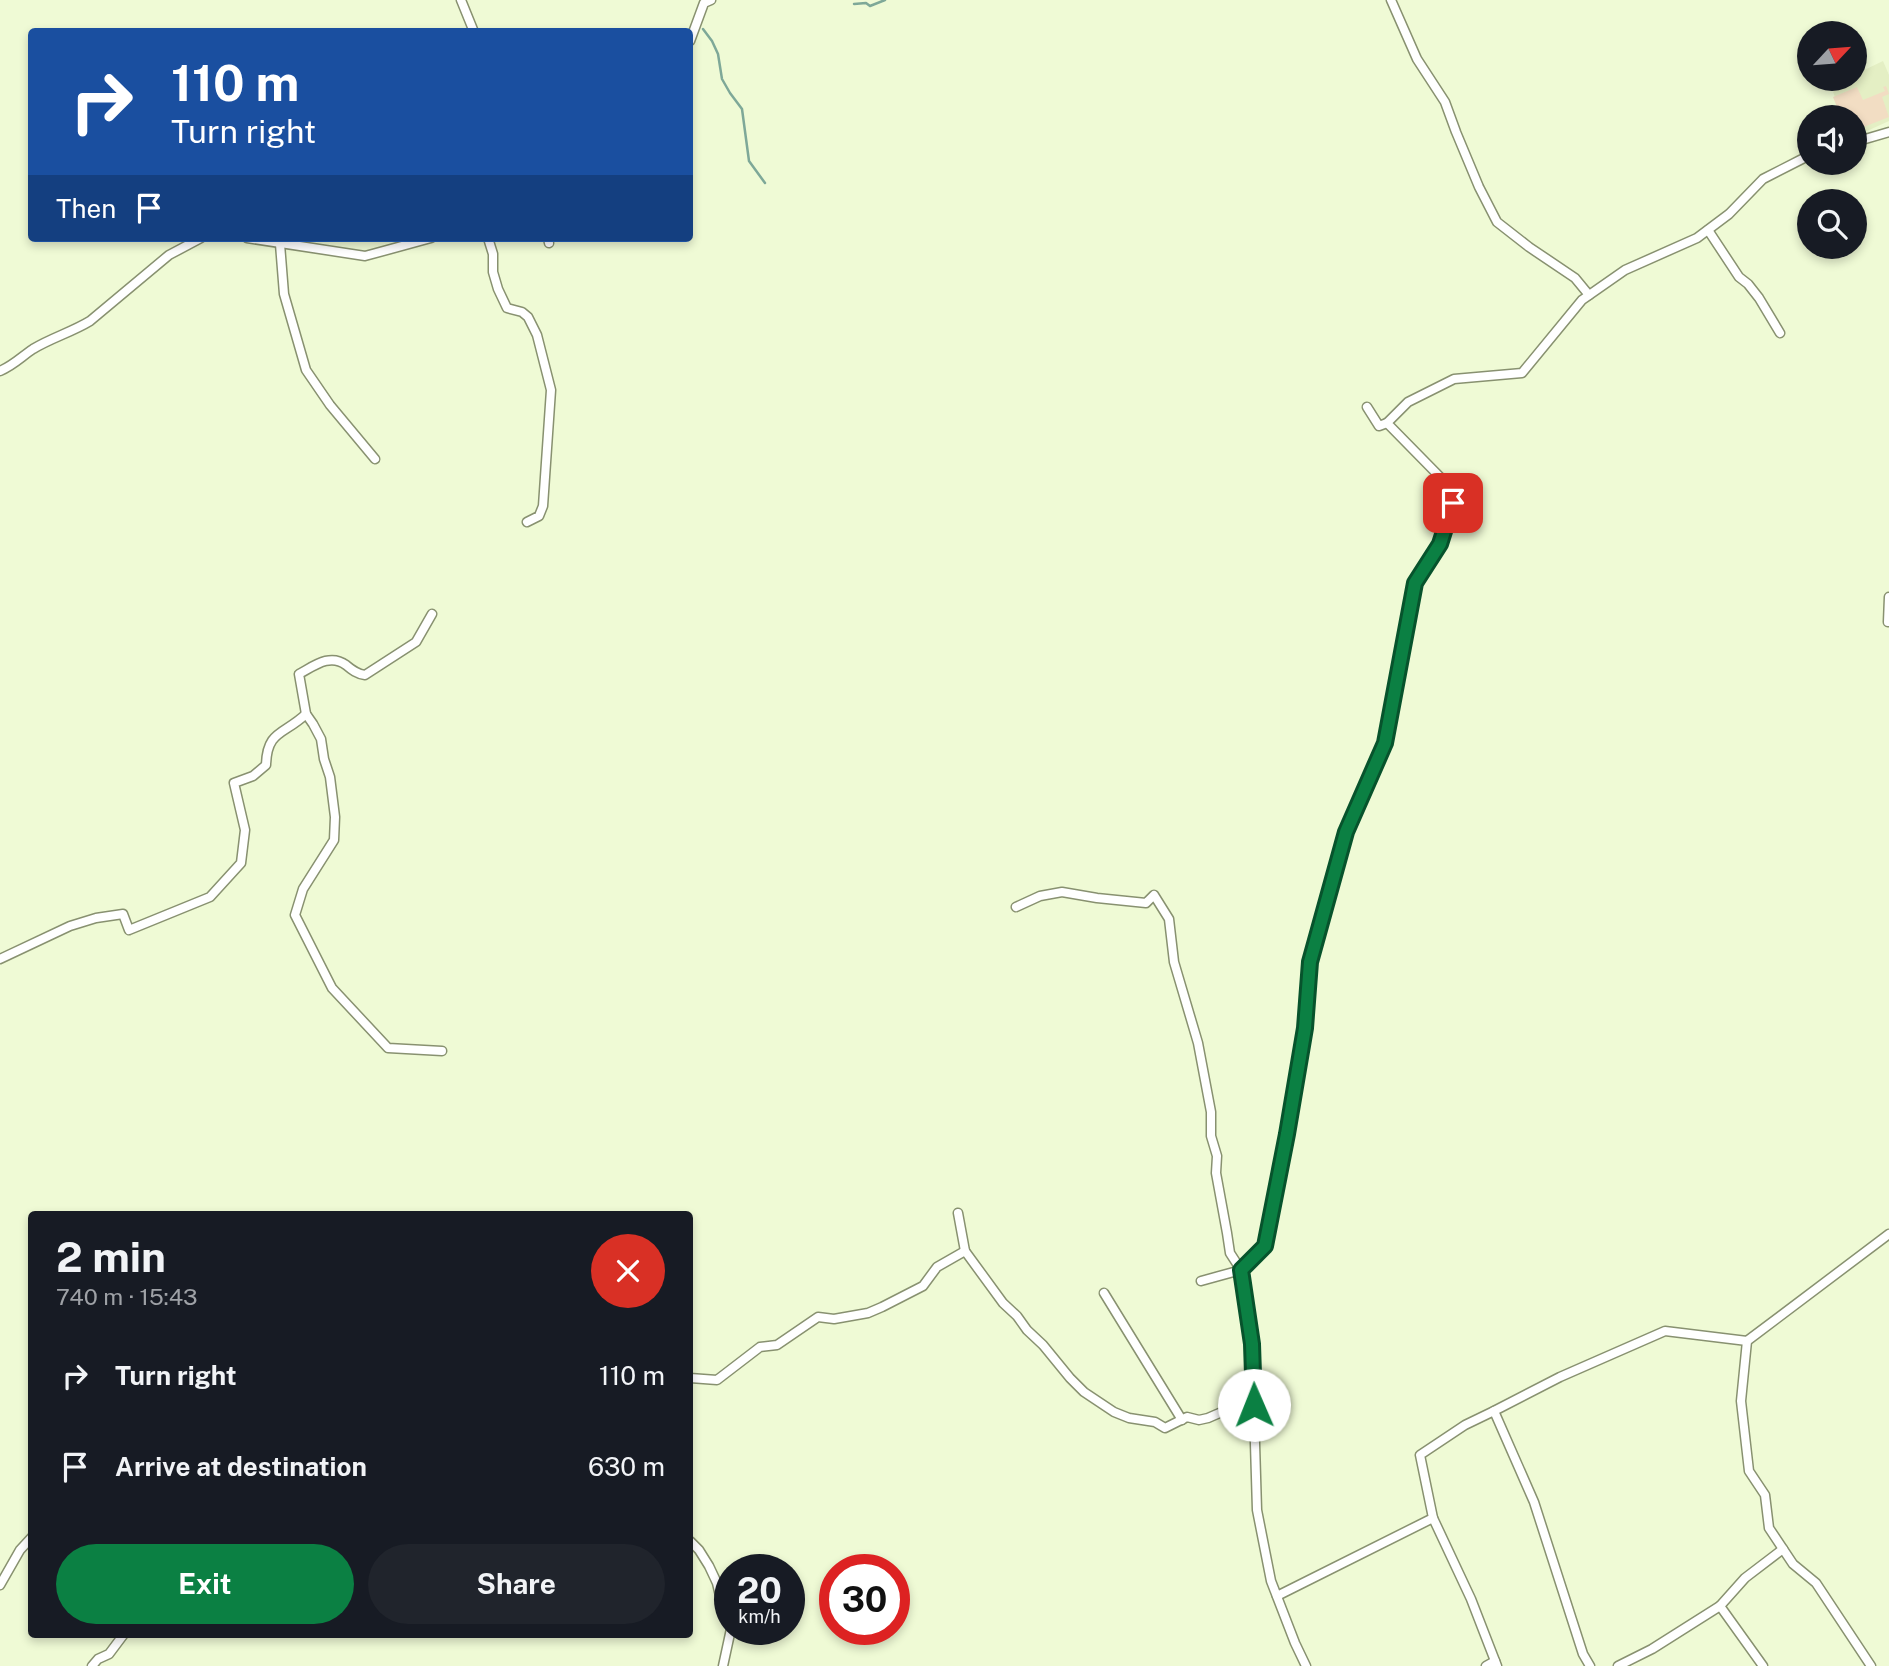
<!DOCTYPE html>
<meta charset="utf-8">
<style>
body{margin:0;font-family:"Public Sans",sans-serif;background:#20242c;color:#f1f3f6;height:100vh;display:flex;flex-direction:column;font-size:26px;white-space:nowrap}
*{box-sizing:border-box;margin:0}
p{font-size:23px;color:#9ea1a6}
.icon{flex:none;width:38px;height:38px;fill:none;stroke:currentColor;stroke-width:2;stroke-linecap:round;stroke-linejoin:round}
.map{position:relative;flex:1;overflow:hidden}
.details{position:absolute;left:28px;top:1211px;width:665px;height:427px;display:flex;flex-direction:column;background:#171b24;border-radius:7px;box-shadow:0 4px 10px #0003}
.details>*{flex:none}
.guide{position:absolute;left:28px;top:28px;width:665px;height:214px;border-radius:7px;box-shadow:0 4px 10px #0003;background:#1a4fa0;color:#fff;overflow:hidden}
.needle{width:46px;rotate:64deg}
.buttons{position:absolute;left:1797px;top:21px;display:grid;gap:14px}
.buttons a{display:grid;place-items:center;width:70px;height:70px;border-radius:50%;background:#171b24;box-shadow:0 4px 10px #0003;font-size:35px}
.speed{position:absolute;left:714px;top:1554px;display:flex;gap:14px;font-size:35px;font-weight:700;text-align:center}
.speed>*{display:grid;place-content:center;width:91px;height:91px;border-radius:50%;background:#171b24;box-shadow:0 4px 10px #0003;line-height:1}
.speed small{font-size:18px;font-weight:400}
.speed .limit{border:10px solid #d22;background:#fff;color:#111}
.pin{position:absolute;display:grid;place-items:center;width:60px;height:60px;color:#fff;margin:-30px;border-radius:14px;box-shadow:0 4px 10px #0006}
.me{position:absolute;width:77px;margin:-38px;rotate:359deg;stroke-linejoin:round;filter:drop-shadow(0 0 5px #0008)}
.turn{display:flex;align-items:center;gap:24px;height:147px;padding:0 28px;font-size:32px}
.turn .icon{width:91px;height:91px;stroke-width:2.5}
.turn b{display:block;font-size:49px;line-height:60px}
.then{display:flex;align-items:center;height:66px;padding:0 28px;background:#0003;gap:14px;font-size:26px}
.round{display:grid;place-items:center;flex:none;width:74px;height:74px;border-radius:37px;background:#20242c}
.overview{display:flex;align-items:center;justify-content:space-between;height:119px;padding:0 28px}
h1{font-size:42px;font-weight:700;line-height:52px}
.cta{display:flex;gap:14px;margin-top:auto;padding:14px 28px}
.cta a{flex:1;height:80px;border-radius:42px;background:#0b8043;color:#fff;font-size:28px;font-weight:700;line-height:80px;text-align:center}
.cta a+a{background:#20242c;color:#f1f3f6}
ul{padding:0;list-style:none}
li{display:flex;align-items:center;gap:21px;height:91px;padding:0 28px}
li div{flex:1}
li b{display:block;font-size:26px}
li em{font-style:normal}
.map>svg:first-child{display:block}
.built{fill:#e4efc4}
.green{fill:#f2ddc3}
.lines{fill:none;stroke-linecap:round;stroke-linejoin:round}
.stream{stroke:#7ea898;stroke-width:2.5}
.street-casing{stroke:#889170;stroke-width:11}
.street{stroke:#fff;stroke-width:8}
.route-casing{stroke:#07532c;stroke-width:18}
.route{stroke:#0b8043;stroke-width:12}
</style>
<div class="map">
<svg width="1889" height="1666" viewBox="0 0 1889 1666">
<rect width="100%" height="100%" fill="#effad5"/>
<polygon class="built" points="1883,61 1889,75 1889,121 1856,136 1855,117 1843,117 1833,92 1850,79 1855,79 1856,74"/>
<polygon class="green" points="1886,86 1889,94 1882,97 1889,117 1856,130 1855,117 1841,117 1833,97 1857,87 1863,100 1885,91 1883,87"/>
<g class="lines">
<g class="stream">
<polyline points="854,4 866,3 870,6 885,0"/>
<polyline points="703,29 712,41 718,54 722,79 730,93 742,109 749,161 765,183"/>
</g>
<defs>
<g id="street">
<polyline points="461,0 474,32"/>
<polyline points="1391,0 1417,59 1445,102 1456,132 1479,187 1497,222 1529,247 1575,278 1589,295"/>
<polyline points="690,41 704,3 711,0"/>
<polyline points="1855,142 1889,132"/>
<polyline points="1708,230 1739,277 1748,284 1759,298 1780,333"/>
<polyline points="247,238 365,256 431,238"/>
<polyline points="488,238 493,254 493,272 498,289 507,308 522,312 528,317 537,335 551,390 543,506 539,516 527,522"/>
<polyline points="548,238 549,243"/>
<polyline points="280,244 284,294 306,370 330,405 375,459"/>
<path d="M 0,371 C 14,365 21,357 33,349 C 51,338 72,332 90,321 L 169,255 L 201,238"/>
<polyline points="1367,407 1379,426 1387,423"/>
<path d="M 432,614 L 416,642 L 365,675 C 357,674 352,670 346,665 C 330,653 314,666 299,674 L 306,714 L 313,724 L 321,739 L 324,759 L 330,777 L 335,817 L 334,840 L 303,889 L 295,915 L 332,988 L 388,1048 L 442,1051"/>
<polyline points="1888,622 1889,597"/>
<polyline points="1016,907 1040,896 1062,892 1097,898 1146,903 1154,895 1169,919 1174,962 1198,1043 1211,1112 1211,1136 1217,1156 1216,1173 1227,1233 1230,1253 1241,1270 1201,1281"/>
<path d="M 0,959 L 70,926 L 96,918 L 123,914 L 129,930 L 210,897 L 241,863 L 245,830 L 234,783 L 253,776 L 266,765 C 267,730 284,735 306,714"/>
<polyline points="958,1213 965,1251 1003,1303 1017,1316 1027,1330 1043,1345 1070,1378 1084,1392 1114,1412 1129,1418 1155,1422 1165,1428 1187,1417 1199,1420 1208,1418 1231,1408 1254,1405"/>
<polyline points="1104,1293 1182,1420"/>
<polyline points="690,1378 717,1380 760,1347 777,1345 818,1317 834,1319 868,1313 882,1307 923,1286 937,1267 965,1251"/>
<polyline points="1494,1411 1534,1502 1583,1654 1590,1666"/>
<polyline points="1433,1518 1471,1599 1497,1666"/>
<polyline points="690,1541 699,1550 709,1566 717,1583 721,1600 730,1614"/>
<polyline points="0,1585 20,1550 32,1537"/>
<polyline points="1277,1596 1433,1518 1420,1455 1465,1425 1494,1411 1560,1377 1665,1331 1747,1341"/>
<polyline points="1720,1606 1745,1578 1783,1549"/>
<polyline points="92,1666 98,1659 109,1654 124,1634"/>
<polyline points="723,1666 731,1629"/>
<polyline points="1306,1666 1295,1643 1271,1581 1257,1510 1252,1344 1241,1270 1265,1246 1287,1134 1305,1028 1310,962 1346,832 1385,743 1415,583 1440,544 1453,504 1443,480 1387,423 1408,402 1454,379 1522,373 1582,300 1625,270 1697,238 1729,214 1763,179 1810,155"/>
<polyline points="1486,1666 1495,1661"/>
<polyline points="1618,1666 1652,1649 1720,1606 1763,1666"/>
<polyline points="1871,1666 1816,1583 1793,1564 1769,1528 1765,1495 1749,1471 1741,1401 1747,1341 1889,1234"/>
</g>
</defs>
<use href="#street" class="street-casing"/>
<use href="#street" class="street"/>
</g>
<g class="lines">
<defs>
<polyline id="route" points="1254,1405 1252,1344 1241,1270 1265,1246 1287,1134 1305,1028 1310,962 1346,832 1385,743 1415,583 1440,544 1453,503"/>
</defs>
<use href="#route" class="route-casing"/>
<use href="#route" class="route"/>
</g>
</svg>
<div class="buttons">
<a><svg class="needle" viewBox="-14 -14 28 28"><path d="M0-13l5 13h-10z" fill="#e53935"/><path d="M0 13l5-13h-10z" fill="#9ea1a6"/></svg></a>
<a><svg class="icon" aria-label="sound" viewBox="0 0 24 24"><path d="M4 9h4l5-4v14l-5-4H4zM17 9q2 3 0 6"/></svg></a>
<a><svg class="icon" aria-label="search" viewBox="0 0 24 24"><circle cx="10" cy="10" r="6"/><path d="M15 15l6 6"/></svg></a>
</div>
<div class="speed"><div>20<small>km/h</small></div><div class="limit">30</div></div>
<div class="pin" style="left:1453px;top:503px;background:#d93025"><svg class="icon" aria-label="arrive" viewBox="0 0 24 24"><path d="M6 21V4h12l-3 4 3 4H6"/></svg></div>
<svg class="me" style="left:1254px;top:1405px" viewBox="-20 -20 40 40"><circle r="19" fill="#fff"/><path d="M0-13L10 11 0 6-10 11z" fill="#0b8043"/></svg>
<div class="guide">
<div class="turn"><svg class="icon" aria-label="right" viewBox="0 0 24 24"><path d="M7 20v-9h11M14 6l5 5-5 5"/></svg><div><b>110 m</b>Turn right</div></div>
<div class="then">Then<svg class="icon" aria-label="arrive" viewBox="0 0 24 24"><path d="M6 21V4h12l-3 4 3 4H6"/></svg></div>
</div>
<section class="details">
<div class="overview"><div><h1>2 min</h1><p>740 m · 15:43</p></div><a class="round" style="background:#d93025;color:#fff"><svg class="icon" aria-label="close" viewBox="0 0 24 24"><path d="M6 6l12 12M18 6L6 18"/></svg></a></div>
<ul>
<li><svg class="icon" aria-label="right" viewBox="0 0 24 24"><path d="M7 20v-9h11M14 6l5 5-5 5"/></svg><div><b>Turn right</b></div><em>110 m</em></li>
<li><svg class="icon" aria-label="arrive" viewBox="0 0 24 24"><path d="M6 21V4h12l-3 4 3 4H6"/></svg><div><b>Arrive at destination</b></div><em>630 m</em></li>
</ul>
<div class="cta"><a>Exit</a><a>Share</a></div>
</section>
</div>
